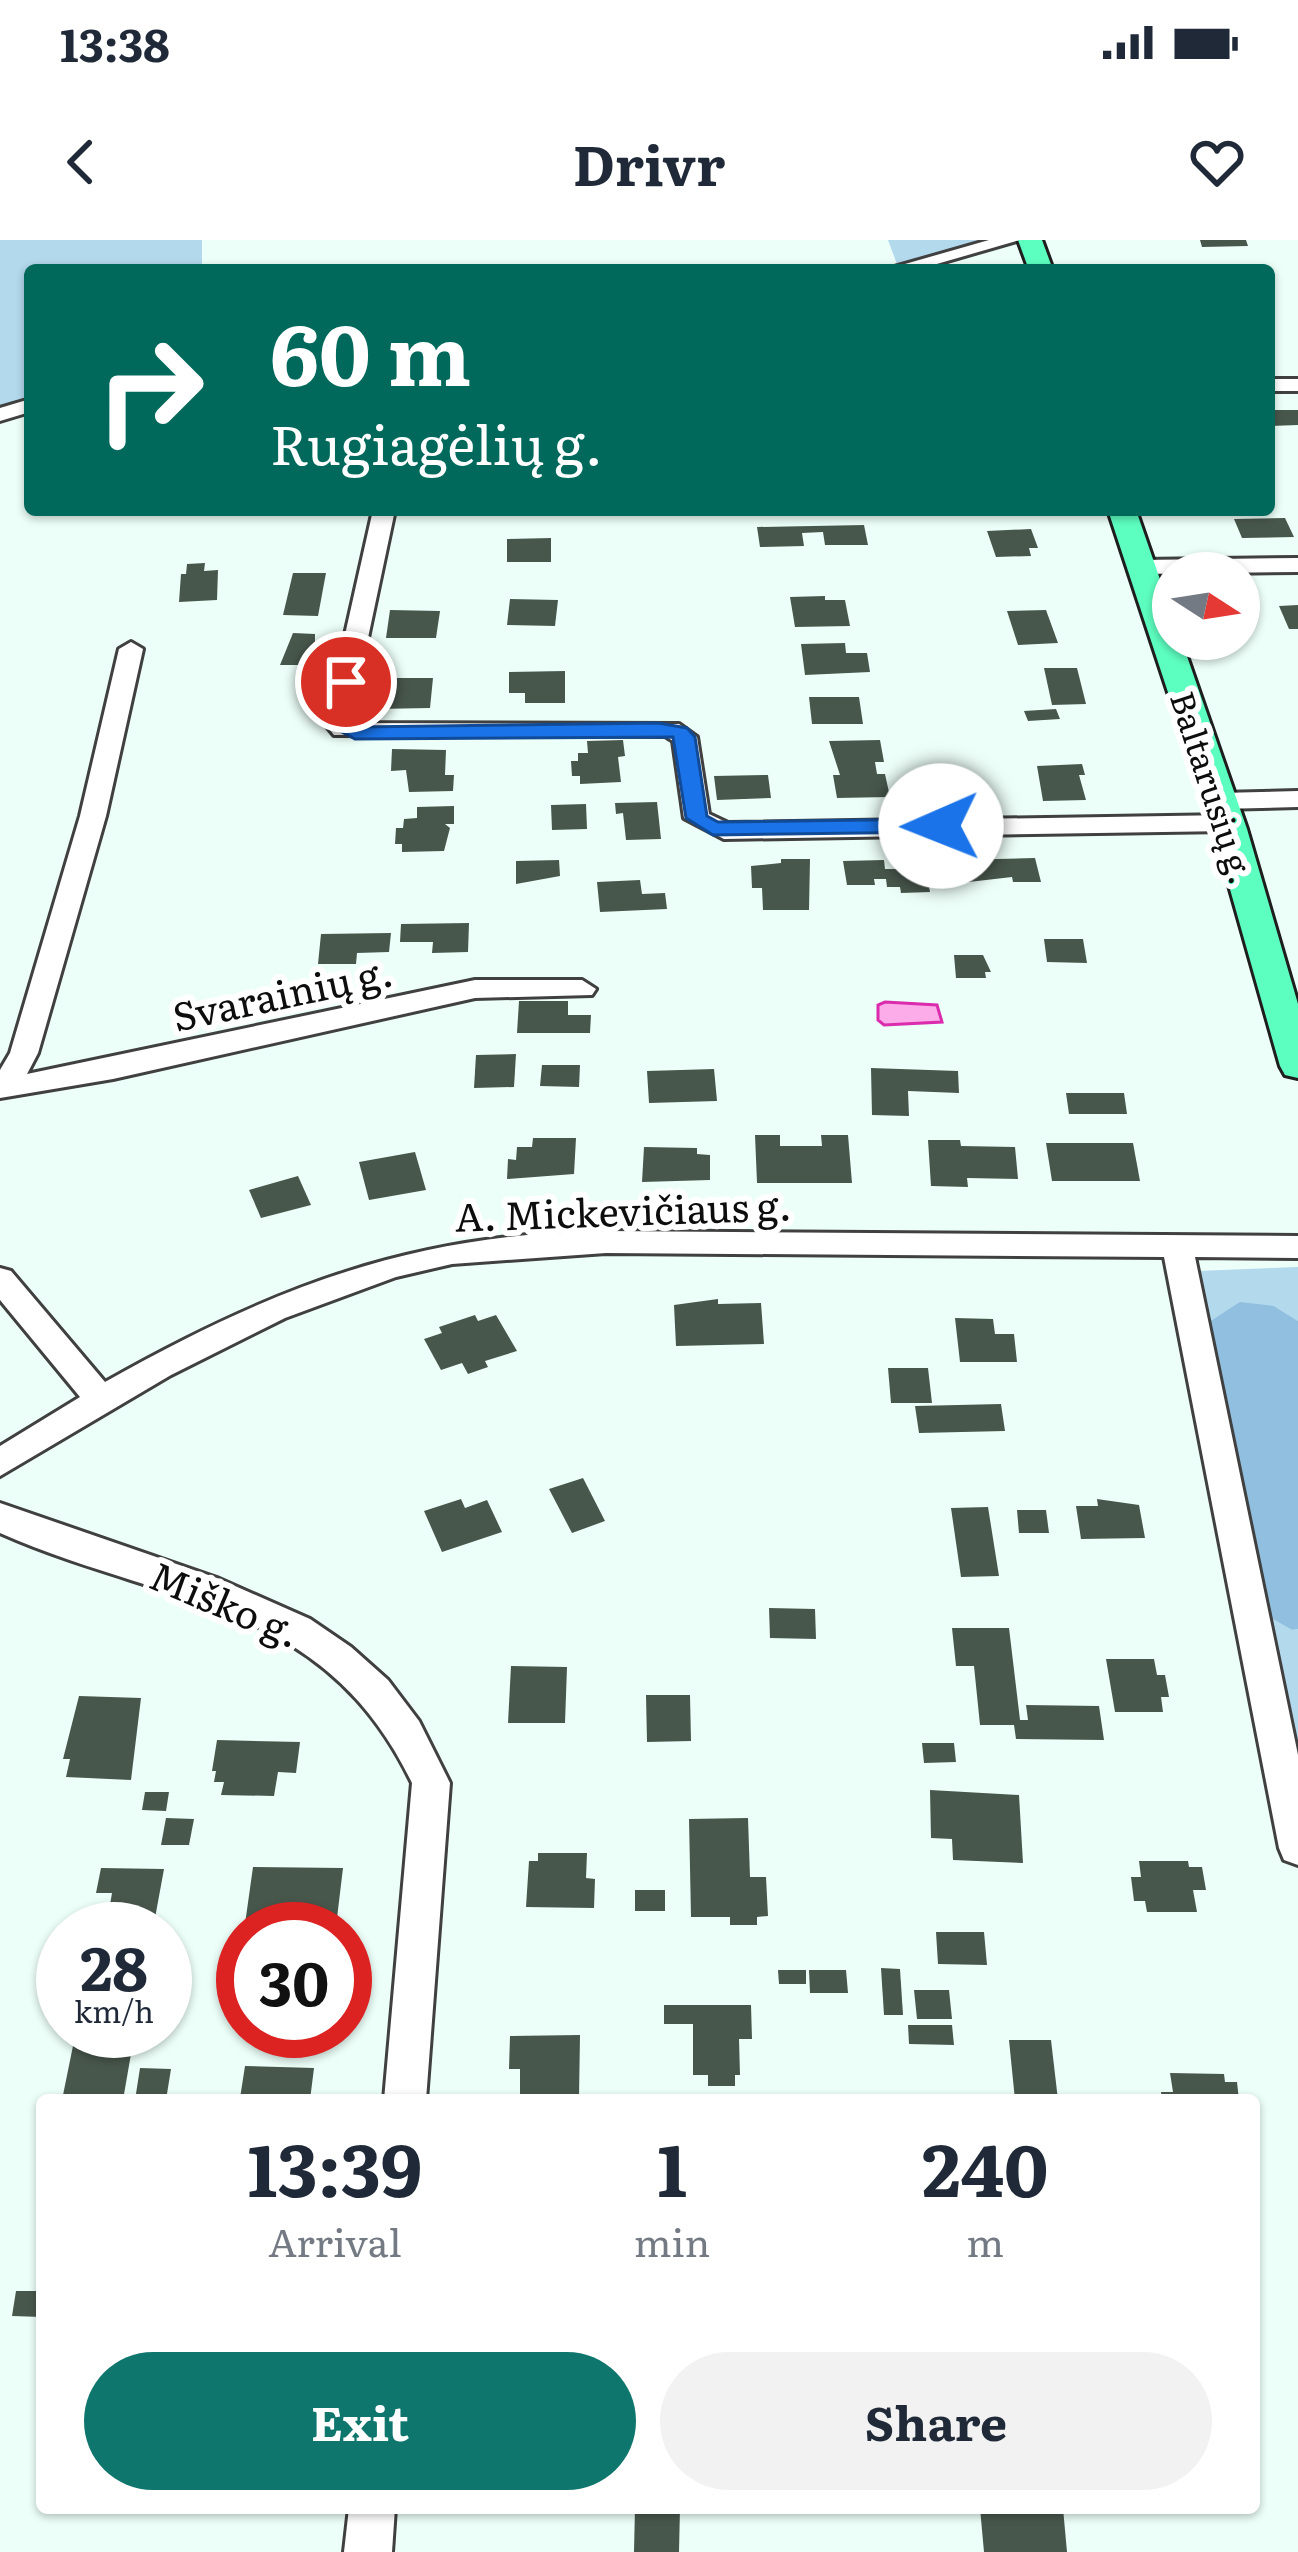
<!DOCTYPE html>
<meta charset="utf-8">
<style>
body{margin:0;font-family:Literata,serif;background:#f2f2f3;color:#1f2937;height:100vh;display:flex;flex-direction:column;font-size:45px;white-space:nowrap}
*{box-sizing:border-box;margin:0}
p{font-size:39px;color:#747a83}
.icon{flex:none;width:66px;height:66px;fill:none;stroke:currentColor;stroke-width:2;stroke-linecap:round;stroke-linejoin:round}
.map{position:relative;flex:1;overflow:hidden}
.sheet{position:absolute;left:36px;top:1854px;width:1224px;height:420px;display:flex;flex-direction:column;background:#fff;border-radius:12px;box-shadow:0 3px 9px #0004}
.sheet>*{flex:none}
.guide{position:absolute;left:24px;top:24px;width:1251px;height:252px;border-radius:12px;box-shadow:0 3px 9px #0004;background:#00695c;color:#fff;overflow:hidden}
.needle{width:78px;rotate:102deg}
.tools{position:absolute;left:1152px;top:312px;display:grid;gap:24px}
.tools a{display:grid;place-items:center;width:108px;height:108px;border-radius:50%;background:#fff;box-shadow:0 3px 9px #0004;font-size:60px}
.speed{position:absolute;left:36px;top:1662px;display:flex;gap:24px;font-size:60px;font-weight:700;text-align:center}
.speed>*{display:grid;place-content:center;width:156px;height:156px;border-radius:50%;background:#fff;box-shadow:0 3px 9px #0004;line-height:1}
.speed small{font-size:30px;font-weight:400}
.speed .limit{border:18px solid #d22;background:#fff;color:#111}
.pin{position:absolute;display:grid;place-items:center;width:102px;height:102px;color:#fff;margin:-51px;border:6px solid #fff;border-radius:50%;box-shadow:0 3px 12px #0007}
.me{position:absolute;width:132px;margin:-66px;rotate:269deg;stroke-linejoin:round;filter:drop-shadow(0 0 9px #0008)}
.turn{display:flex;align-items:center;gap:42px;height:252px;padding:0 48px;font-size:54px}
.turn .icon{width:156px;height:156px;stroke-width:2.5}
.turn b{display:block;font-size:84px;line-height:102px}
.eta{display:flex;justify-content:space-evenly;align-items:center;height:204px;text-align:center}
.eta b{font-size:72px;font-weight:700;line-height:84px}
.action{display:flex;gap:24px;margin-top:auto;padding:24px 48px}
.action a{flex:1;height:138px;border-radius:72px;background:#0f766e;color:#fff;font-size:48px;font-weight:700;line-height:138px;text-align:center}
.action a+a{background:#f2f2f3;color:#1f2937}
.status{display:flex;justify-content:space-between;align-items:center;height:84px;padding:0 60px;background:#fff;direction:ltr}
.status svg{height:33px;fill:currentColor}
header{display:flex;justify-content:space-between;align-items:center;height:156px;padding:0 48px;background:#fff;font-size:54px;font-weight:700}
.map>svg:first-child{display:block}
.green{fill:#b3d9ed}
.forest{fill:#90bfe0}
.water{fill:#fcace9;stroke:#da2cad;stroke-width:3}
.building{fill:#48574c}
.lines{fill:none;stroke-linecap:round;stroke-linejoin:round}
.minor-casing{stroke:#404040;stroke-width:6}
.major-casing{stroke:#1e1e1e;stroke-width:6}
.minor{fill:#fff;fill-rule:evenodd}
.major{fill:#5dffc1;fill-rule:evenodd}
.route{fill:#1a73e8;stroke:#114b97;stroke-width:3}
.labels{text-anchor:middle;dominant-baseline:central;stroke-width:12;stroke-linejoin:round;paint-order:stroke}
.far-street-label{font-size:33px;fill:#0d0d0d;stroke:#fff}
.street-label{font-size:39px;fill:#0d0d0d;stroke:#fff}
</style>
<div class="status"><b>13:38</b><svg viewBox="0 0 49 12"><path d="M0 12V9h3v3zM5 12V6h3v6zM10 12V3h3v9zM15 12V0h3v12zM26 1h20v11H26zM47 4h2v5h-2z"/></svg></div>
<header><svg class="icon" aria-label="back" viewBox="0 0 24 24"><path d="M15 5l-7 7 7 7"/></svg>Drivr<svg class="icon" aria-label="heart" viewBox="0 0 24 24"><path d="M12 20l-8-8c-3-5 5-10 8-4 3-6 11-1 8 4z"/></svg></header>
<div class="map">
<svg width="1298" height="2312" viewBox="0 0 1298 2312">
<rect width="100%" height="100%" fill="#edfff9"/>
<g class="green">
<polygon points="0,0 202,0 202,30 30,30 30,163 0,172"/>
<polygon points="888,0 996,0 898,27"/>
<polygon points="1298,1027 1298,1081 1274,1066 1206,1084 1197,1031"/>
<polygon points="1264,1374 1292,1390 1298,1389 1298,1544"/>
</g>
<polygon class="forest" points="1240,1062 1274,1066 1298,1081 1298,1389 1292,1390 1264,1374 1206,1084"/>
<polygon class="water" points="885,762 937,765 942,782 884,785 878,780 878,765"/>
<g class="building">
<polygon points="1200,0 1246,0 1248,6 1202,7"/>
<polygon points="1269,170 1298,170 1298,185 1269,186"/>
<polygon points="1285,278 1294,297 1242,298 1234,279"/>
<polygon points="864,285 868,305 825,305 823,292 802,293 804,306 760,307 757,287"/>
<polygon points="1031,289 1038,308 1029,308 1031,316 996,317 987,291"/>
<polygon points="551,298 551,322 507,322 507,299"/>
<polygon points="205,323 204,331 218,330 217,360 179,362 181,334 186,334 187,324"/>
<polygon points="293,333 326,333 318,376 283,375"/>
<polygon points="825,356 825,360 845,360 850,386 795,387 790,357"/>
<polygon points="510,359 558,360 555,386 507,385"/>
<polygon points="1298,365 1298,389 1289,389 1279,366"/>
<polygon points="390,370 440,371 436,398 386,398"/>
<polygon points="1046,370 1058,403 1018,405 1007,371"/>
<polygon points="293,393 315,394 315,425 280,425"/>
<polygon points="845,403 846,413 867,413 870,432 805,435 801,404"/>
<polygon points="1044,428 1077,428 1086,464 1052,465"/>
<polygon points="565,431 565,463 525,463 525,453 509,453 509,432"/>
<polygon points="379,438 433,438 430,468 376,469"/>
<polygon points="809,457 859,457 863,484 812,484"/>
<polygon points="1056,469 1060,479 1028,481 1024,471"/>
<polygon points="623,500 625,516 618,517 621,542 580,544 580,536 572,536 571,521 578,521 578,513 588,513 587,501"/>
<polygon points="880,500 884,522 875,522 877,534 885,534 890,557 837,558 833,535 840,535 829,501"/>
<polygon points="392,509 446,510 445,535 454,535 453,551 409,552 406,530 391,531"/>
<polygon points="1082,524 1085,535 1079,535 1086,560 1043,561 1037,526"/>
<polygon points="768,535 771,558 717,560 714,536"/>
<polygon points="657,562 661,599 626,600 623,573 616,574 615,563"/>
<polygon points="586,564 587,589 552,590 551,565"/>
<polygon points="454,566 454,584 445,584 450,588 444,611 402,612 402,604 395,604 396,588 403,588 404,579 417,578 417,567"/>
<polygon points="1035,618 1041,642 1013,642 1012,637 960,643 956,620"/>
<polygon points="781,619 810,619 809,670 763,670 762,648 752,648 751,626 781,623"/>
<polygon points="559,620 560,636 516,644 516,621"/>
<polygon points="884,620 885,629 926,629 930,652 901,653 900,647 887,647 886,639 874,639 875,645 847,645 843,621"/>
<polygon points="640,640 642,654 665,653 667,669 600,672 597,642"/>
<polygon points="469,683 468,712 432,713 433,702 400,702 401,684"/>
<polygon points="391,693 389,712 357,713 356,724 318,724 321,694"/>
<polygon points="1044,699 1083,699 1087,723 1047,722"/>
<polygon points="954,715 983,715 991,732 985,732 986,738 956,738"/>
<polygon points="519,761 568,761 568,775 591,775 590,793 517,793"/>
<polygon points="516,814 514,847 474,848 476,815"/>
<polygon points="542,825 580,825 579,847 540,846"/>
<polygon points="871,828 958,831 959,853 908,851 909,876 872,875"/>
<polygon points="714,829 717,861 649,863 647,831"/>
<polygon points="1066,853 1124,853 1127,874 1069,874"/>
<polygon points="755,895 780,895 780,906 822,906 821,895 848,895 852,943 757,943"/>
<polygon points="533,898 576,898 574,934 507,939 508,919 516,920 517,907 532,907"/>
<polygon points="928,900 960,900 961,906 1015,907 1018,939 967,938 968,947 931,946"/>
<polygon points="1046,903 1133,903 1140,941 1052,941"/>
<polygon points="644,907 697,908 697,914 710,915 710,940 642,942"/>
<polygon points="415,912 426,950 369,960 359,922"/>
<polygon points="298,936 311,965 261,978 249,950"/>
<polygon points="718,1059 718,1064 761,1063 764,1104 676,1106 674,1065"/>
<polygon points="475,1075 478,1081 496,1075 517,1111 485,1121 488,1127 468,1134 462,1123 441,1130 424,1099 442,1093 439,1087"/>
<polygon points="955,1078 993,1079 995,1094 1014,1094 1017,1122 960,1122"/>
<polygon points="888,1128 928,1128 932,1163 891,1163"/>
<polygon points="1001,1164 1005,1191 919,1193 915,1166"/>
<polygon points="583,1238 605,1281 572,1293 549,1249"/>
<polygon points="461,1259 465,1268 487,1260 502,1292 442,1312 424,1271"/>
<polygon points="1097,1259 1139,1265 1145,1298 1081,1299 1076,1266 1098,1266"/>
<polygon points="988,1267 999,1336 961,1337 951,1268"/>
<polygon points="1017,1270 1046,1270 1049,1293 1019,1293"/>
<polygon points="769,1368 815,1369 816,1399 770,1398"/>
<polygon points="952,1388 1009,1388 1020,1480 1028,1480 1026,1465 1099,1466 1104,1500 1016,1499 1014,1485 980,1485 974,1426 956,1426"/>
<polygon points="1106,1419 1154,1419 1157,1435 1165,1435 1169,1457 1161,1457 1163,1472 1115,1472"/>
<polygon points="511,1426 567,1427 565,1483 508,1483"/>
<polygon points="646,1455 690,1455 691,1501 647,1502"/>
<polygon points="79,1456 141,1458 131,1540 66,1537 70,1519 63,1519"/>
<polygon points="217,1500 300,1502 296,1533 278,1532 274,1556 221,1555 224,1542 214,1542 216,1531 212,1531"/>
<polygon points="922,1503 954,1503 956,1522 924,1523"/>
<polygon points="930,1550 1019,1555 1023,1623 953,1620 952,1599 931,1598"/>
<polygon points="145,1552 169,1552 166,1571 142,1570"/>
<polygon points="166,1578 194,1579 189,1605 161,1605"/>
<polygon points="748,1578 750,1637 766,1637 768,1676 757,1677 757,1685 730,1685 730,1677 691,1677 689,1579"/>
<polygon points="538,1613 587,1613 586,1638 595,1639 594,1668 526,1667 529,1621 538,1621"/>
<polygon points="1139,1621 1188,1621 1189,1627 1202,1627 1206,1650 1193,1650 1197,1672 1147,1672 1145,1661 1134,1661 1131,1637 1141,1637"/>
<polygon points="253,1627 343,1628 337,1678 326,1678 325,1686 245,1684"/>
<polygon points="101,1628 164,1629 153,1689 106,1689 112,1653 96,1653"/>
<rect x="635" y="1650" width="30" height="21"/>
<polygon points="936,1692 984,1692 987,1725 938,1724"/>
<polygon points="881,1728 900,1729 903,1775 884,1775"/>
<polygon points="778,1730 806,1730 806,1744 779,1744"/>
<polygon points="809,1730 846,1730 848,1753 810,1753"/>
<polygon points="914,1750 949,1750 952,1779 917,1779"/>
<polygon points="664,1765 751,1765 752,1799 739,1799 740,1835 735,1835 735,1846 708,1846 708,1835 693,1835 693,1784 664,1784"/>
<polygon points="908,1785 952,1785 954,1805 909,1804"/>
<polygon points="76,1791 135,1791 123,1860 62,1860"/>
<polygon points="580,1795 579,1858 520,1858 520,1829 509,1829 510,1796"/>
<polygon points="1009,1800 1051,1800 1058,1860 1015,1860"/>
<polygon points="245,1826 314,1828 310,1860 240,1858"/>
<polygon points="140,1828 171,1829 166,1860 135,1860"/>
<polygon points="1170,1833 1224,1834 1225,1842 1237,1842 1239,1860 1162,1860 1161,1852 1173,1852"/>
<polygon points="16,2051 42,2051 42,2077 12,2076"/>
<polygon points="635,2268 680,2268 679,2312 634,2312"/>
<polygon points="980,2268 1063,2268 1067,2312 984,2312"/>
</g>
<g class="lines">
<defs>
<g id="minor">
<polygon points="989,0 1020,0 916,30 884,30"/>
<rect x="1269" y="139" width="29" height="12"/>
<polygon points="30,159 30,172 0,181 0,168"/>
<polygon points="373,270 395,270 350,483 679,484 697,497 709,574 728,583 1228,575 1241,583 1228,591 724,599 684,578 673,501 665,496 334,495 325,484"/>
<polygon points="1298,318 1298,332 1141,334 1130,327 1141,320"/>
<polygon points="131,402 143,409 106,576 38,813 27,834 475,740 582,740 596,749 592,755 475,758 113,839 0,858 0,830 10,813 80,576 119,409"/>
<polygon points="1298,551 1298,567 1220,569 1207,561 1220,553"/>
<path d="M 606,991 L 1298,996 L 1298,1018 L 1195,1017 L 1298,1515 L 1298,1625 L 1284,1620 L 1279,1608 L 1164,1017 L 606,1013 L 452,1024 L 396,1037 L 285,1078 L 171,1135 L 0,1236 L 0,1206 L 80,1157 L 0,1060 L 0,1028 L 11,1031 L 105,1142 C 271,1048 413,993 606,991 Z"/>
<path d="M 0,1263 L 217,1338 L 310,1379 L 351,1407 L 388,1440 L 419,1481 L 450,1543 L 426,1860 L 384,1860 L 412,1543 C 323,1358 164,1366 0,1293 Z"/>
<polygon points="349,2268 395,2268 392,2312 344,2312"/>
</g>
<g id="major">
<polygon points="1018,0 1042,0 1053,30 1029,30"/>
<polygon points="1108,270 1136,270 1173,377 1173,399 1181,399 1247,589 1298,764 1298,838 1285,835 1280,826 1213,589"/>
</g>
</defs>
<use href="#minor" class="minor-casing"/>
<use href="#major" class="major-casing"/>
<use href="#minor" class="minor"/>
<use href="#major" class="major"/>
</g>
<polygon class="route" points="346,436 356,442 348,482 358,487 658,483 687,488 695,497 707,576 718,582 941,579 952,586 941,592 713,595 686,578 673,497 355,499 327,484 336,442"/>
<g class="labels">
<g class="far-street-label">
<text transform="translate(1214 547) rotate(72)">Baltarusių g.</text>
</g>
<g class="street-label">
<text transform="translate(282 752) rotate(-12)">Svarainių g.</text>
<text transform="translate(623 969) rotate(-2)">A. Mickevičiaus g.</text>
<text transform="translate(226 1362) rotate(23)">Miško g.</text>
</g>
</g>
</svg>
<div class="tools">
<a><svg class="needle" viewBox="-14 -14 28 28"><path d="M0-13l5 13h-10z" fill="#e53935"/><path d="M0 13l5-13h-10z" fill="#747a83"/></svg></a>
</div>
<div class="speed"><div>28<small>km/h</small></div><div class="limit">30</div></div>
<div class="pin" style="left:346px;top:442px;background:#d93025"><svg class="icon" aria-label="arrive" viewBox="0 0 24 24"><path d="M6 21V4h12l-3 4 3 4H6"/></svg></div>
<svg class="me" style="left:941px;top:586px" viewBox="-20 -20 40 40"><circle r="19" fill="#fff"/><path d="M0-13L10 11 0 6-10 11z" fill="#1a73e8"/></svg>
<div class="guide">
<div class="turn"><svg class="icon" aria-label="right" viewBox="0 0 24 24"><path d="M7 20v-9h11M14 6l5 5-5 5"/></svg><div><b>60 m</b>Rugiagėlių g.</div></div>
</div>
<section class="sheet">
<div class="eta">
<div><b>13:39</b><p>Arrival</p></div>
<div><b>1</b><p>min</p></div>
<div><b>240</b><p>m</p></div>
</div>
<div class="action"><a>Exit</a><a>Share</a></div>
</section>
</div>
